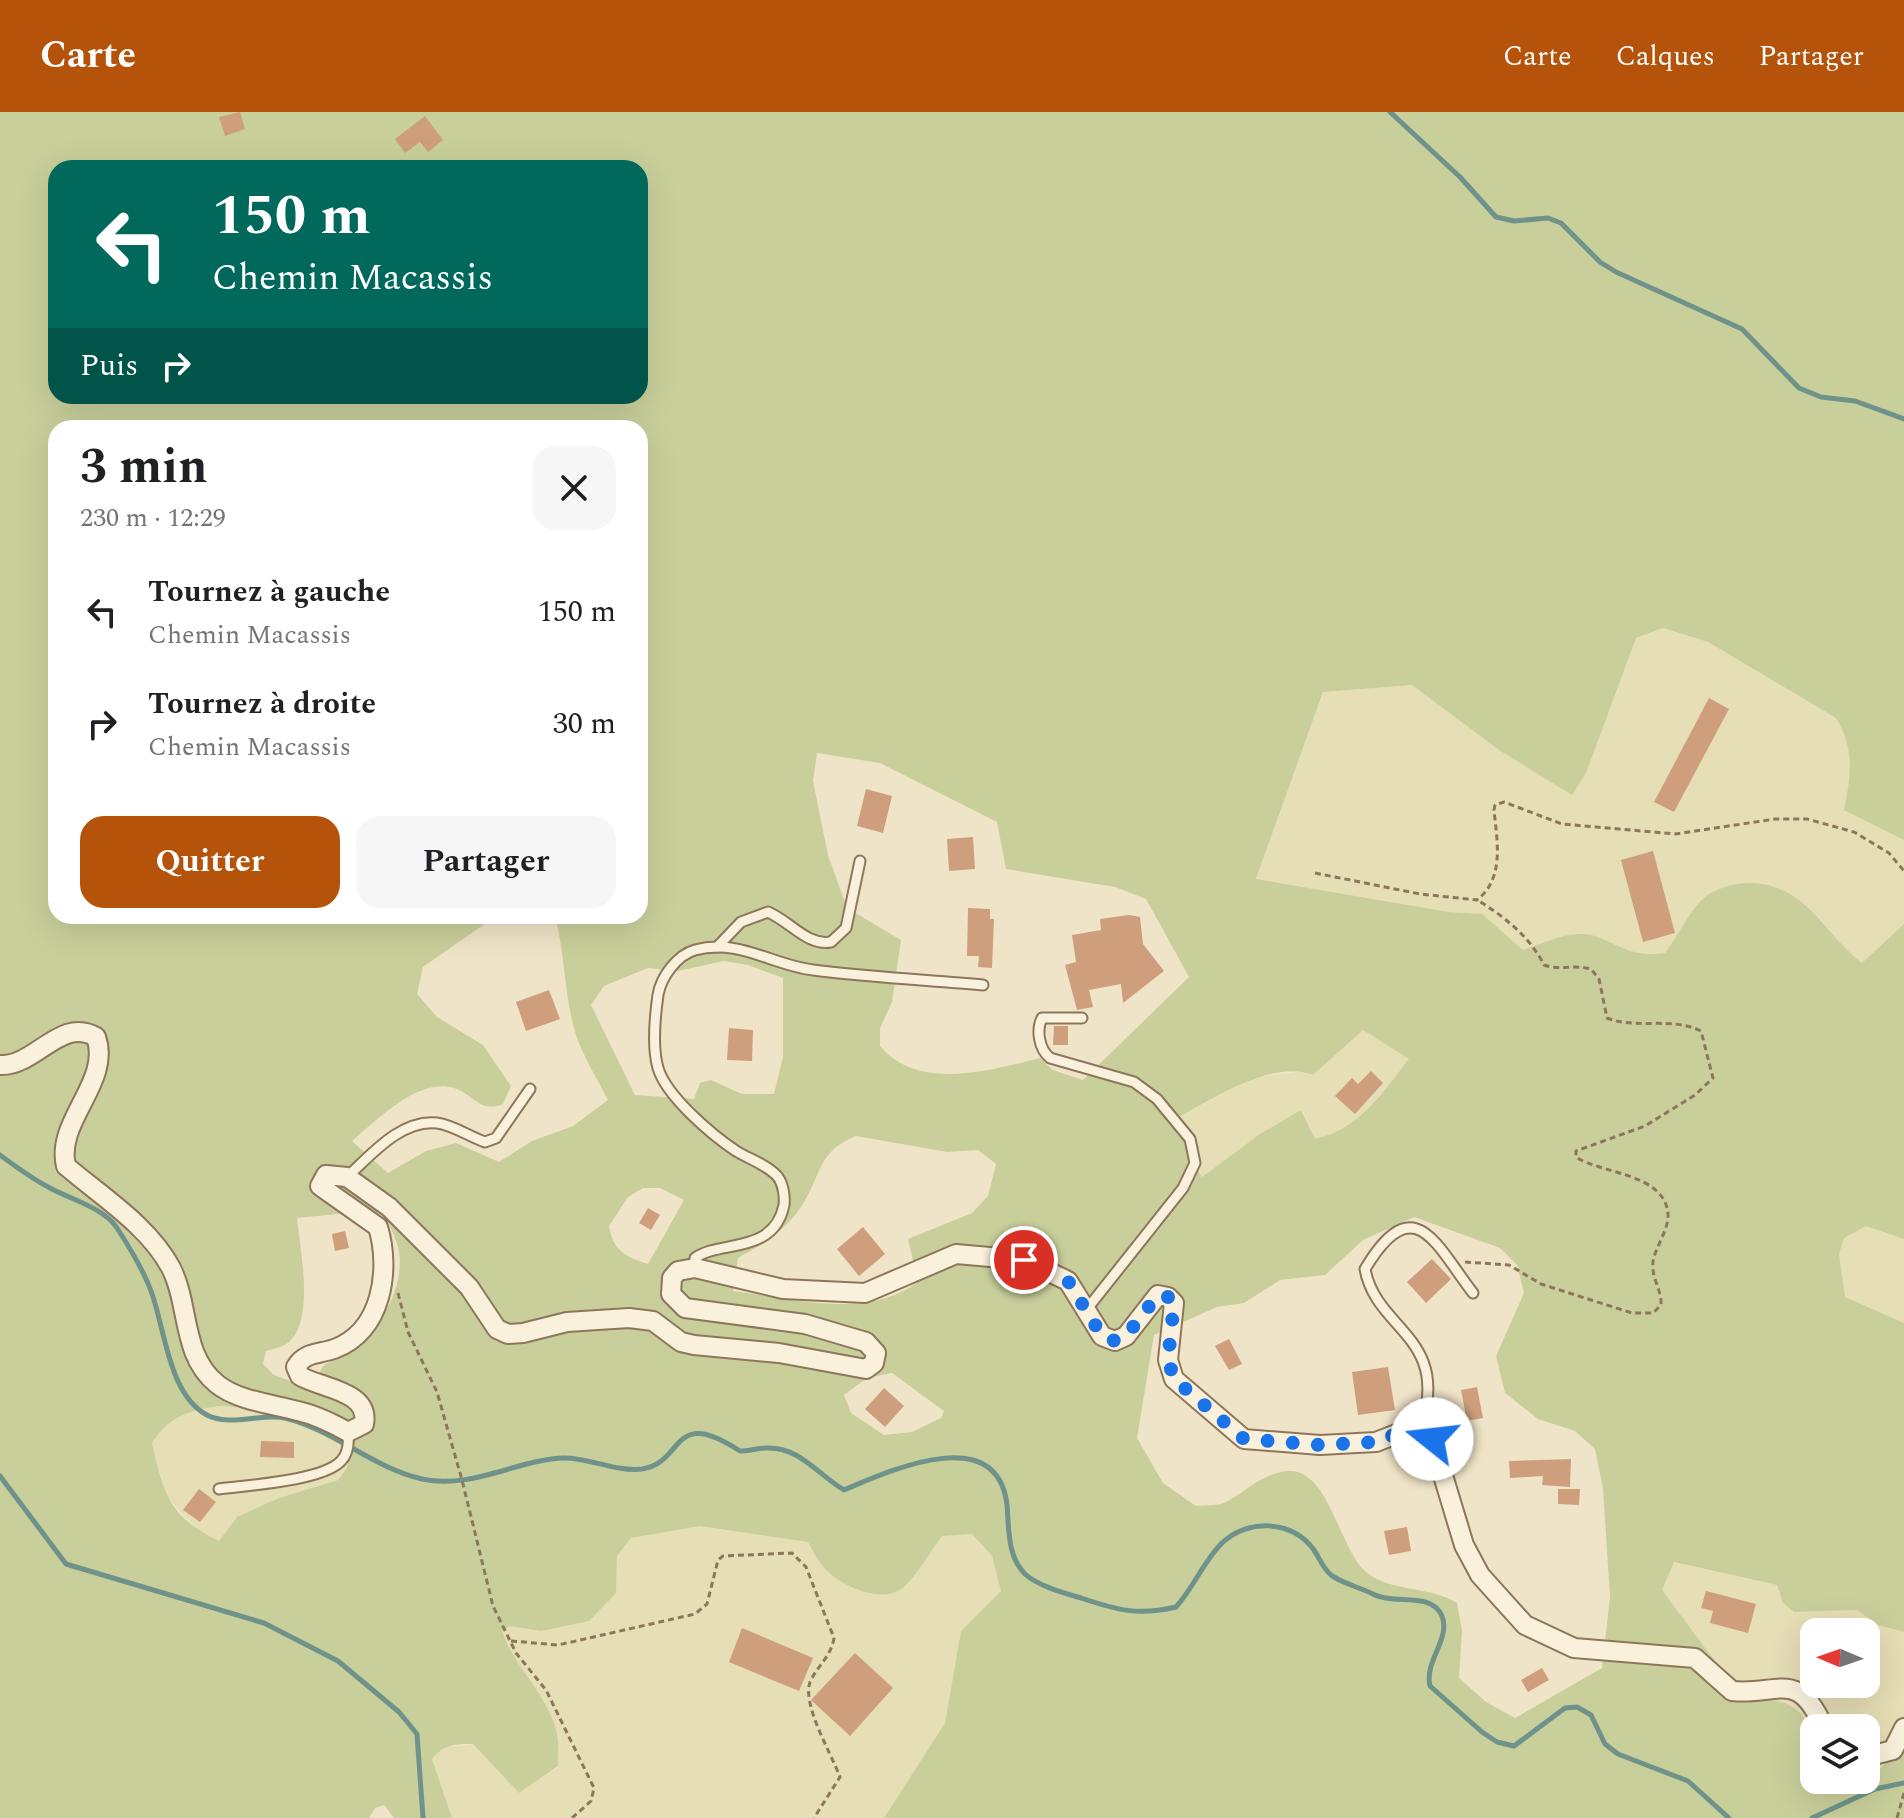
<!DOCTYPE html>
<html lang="fr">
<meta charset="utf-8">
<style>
body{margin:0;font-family:Spectral,serif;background:#f6f6f6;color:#202124;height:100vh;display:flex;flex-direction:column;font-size:30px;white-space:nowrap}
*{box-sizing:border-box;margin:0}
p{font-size:26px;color:#757577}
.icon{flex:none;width:44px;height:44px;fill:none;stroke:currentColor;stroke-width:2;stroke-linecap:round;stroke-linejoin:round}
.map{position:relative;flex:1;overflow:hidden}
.side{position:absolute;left:48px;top:308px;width:600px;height:504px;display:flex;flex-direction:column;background:#fff;border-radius:24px;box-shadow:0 8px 32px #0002}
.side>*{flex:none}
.hud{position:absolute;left:48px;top:48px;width:600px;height:244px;border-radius:24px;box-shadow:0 8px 32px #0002;background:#00695c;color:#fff;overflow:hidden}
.needle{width:52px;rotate:272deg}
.buttons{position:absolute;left:1800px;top:1506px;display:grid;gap:16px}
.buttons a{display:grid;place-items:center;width:80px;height:80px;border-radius:16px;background:#fff;box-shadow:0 8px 32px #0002;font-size:40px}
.pin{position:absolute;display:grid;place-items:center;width:68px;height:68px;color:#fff;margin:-34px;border:4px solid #fff;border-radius:50%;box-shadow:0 2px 8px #0007}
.me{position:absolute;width:88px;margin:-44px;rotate:286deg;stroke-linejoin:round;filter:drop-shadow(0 0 6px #0008)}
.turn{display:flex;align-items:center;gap:28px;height:168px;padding:0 32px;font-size:36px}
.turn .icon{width:104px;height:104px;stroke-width:2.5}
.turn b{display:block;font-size:56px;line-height:68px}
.then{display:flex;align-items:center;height:76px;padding:0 32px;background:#0003;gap:16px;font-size:30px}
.round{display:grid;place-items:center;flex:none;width:84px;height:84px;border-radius:24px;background:#f6f6f6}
.summary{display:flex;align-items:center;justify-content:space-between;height:136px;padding:0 32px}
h1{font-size:48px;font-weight:700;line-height:60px}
.cta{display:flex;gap:16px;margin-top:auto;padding:16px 32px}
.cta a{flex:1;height:92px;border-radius:24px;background:#b45309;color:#fff;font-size:32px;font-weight:700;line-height:92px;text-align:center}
.cta a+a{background:#f6f6f6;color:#202124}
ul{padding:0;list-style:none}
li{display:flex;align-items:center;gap:24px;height:112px;padding:0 32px}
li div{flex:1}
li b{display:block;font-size:30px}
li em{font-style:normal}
header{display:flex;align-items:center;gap:48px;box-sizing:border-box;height:112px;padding:0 40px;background:#b45309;color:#fff}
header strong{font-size:38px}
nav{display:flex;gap:44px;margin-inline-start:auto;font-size:28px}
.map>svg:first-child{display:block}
.farmland{fill:#e6deb5;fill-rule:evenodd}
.green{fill:#c9cf9b;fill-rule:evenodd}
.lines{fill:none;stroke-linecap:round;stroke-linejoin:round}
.stream{stroke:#6f938a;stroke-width:5}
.building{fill:#cf9f7d}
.lane-casing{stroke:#8d765c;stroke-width:13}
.street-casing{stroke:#8d765c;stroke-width:22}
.path{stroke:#8d765c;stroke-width:3;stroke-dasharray:6 4;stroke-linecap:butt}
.lane{stroke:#faf1dc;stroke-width:9}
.street{stroke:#faf1dc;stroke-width:18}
.route{stroke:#1a73e8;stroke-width:14;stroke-dasharray:0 25.2}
</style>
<header>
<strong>Carte</strong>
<nav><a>Carte</a><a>Calques</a><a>Partager</a></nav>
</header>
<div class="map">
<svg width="1904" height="1706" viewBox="0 0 1904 1706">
<rect width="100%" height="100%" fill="#f0e4c8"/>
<g class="farmland">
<polygon points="1663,516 1708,530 1836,606 1848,625 1851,665 1844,698 1904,728 1904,812 1862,851 1838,832 1820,808 1674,829 1665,841 1649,844 1622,838 1603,828 1579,822 1523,838 1481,802 1449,800 1256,768 1323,580 1412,573 1499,638 1613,581 1636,526"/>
<polygon points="1363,918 1409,947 1362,1005 1339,1022 1315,1028 1302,998 1236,1039 1202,1065 1198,1059 1200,1042 1179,1005 1253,966 1304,959 1313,963"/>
<polygon points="1866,1114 1904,1127 1904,1211 1844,1185 1839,1142 1844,1126"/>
<polygon points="219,1294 248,1296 355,1322 347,1357 338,1368 279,1386 219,1429 198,1418 165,1383 152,1331 163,1313 185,1300"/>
<polygon points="700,1414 808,1430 826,1457 865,1480 925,1447 942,1423 972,1422 992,1444 1001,1479 961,1519 945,1611 884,1706 452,1706 432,1647 441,1636 473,1632 519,1681 558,1655 557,1621 542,1586 507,1536 502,1519 510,1514 541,1519 616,1481 617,1444 631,1426"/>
<path d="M 1673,1450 L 1777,1473 L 1783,1491 L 1794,1500 L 1857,1498 L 1878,1513 L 1904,1520 L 1904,1633 L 1898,1642 L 1881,1656 L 1866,1660 L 1866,1616 L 1814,1616 L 1814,1620 L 1791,1593 L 1768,1588 L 1736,1589 L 1726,1584 L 1721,1556 L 1662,1478 ZM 1814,1520 L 1866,1520 L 1866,1572 L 1814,1572 Z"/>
</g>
<path class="green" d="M 0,0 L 1904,0 L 1904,728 L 1844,698 C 1851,665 1855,636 1836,606 L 1708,530 L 1663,516 L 1636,526 L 1586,661 L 1572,683 L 1499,638 L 1412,573 L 1323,580 L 1256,767 L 1449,800 L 1482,802 L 1523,838 C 1540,833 1561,822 1579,822 C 1609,821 1623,848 1665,841 C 1678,824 1689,799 1705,785 C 1716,776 1737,770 1751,771 C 1807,773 1822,820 1862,851 L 1904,812 L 1904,1127 L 1866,1114 L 1844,1126 L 1839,1142 L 1845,1185 L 1904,1211 L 1904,1520 L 1878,1513 L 1857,1498 L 1794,1500 L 1783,1491 L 1777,1473 L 1674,1450 L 1662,1478 L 1721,1557 L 1726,1584 C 1741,1591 1753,1587 1769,1588 C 1816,1592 1814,1632 1814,1668 L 1866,1668 L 1866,1660 L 1881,1656 L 1904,1633 L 1904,1706 L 884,1706 L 945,1611 L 961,1519 L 1001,1479 L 992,1444 L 972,1422 L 942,1424 C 930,1440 919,1460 905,1474 C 884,1494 841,1474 825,1457 C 818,1449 813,1439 808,1430 L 700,1414 L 631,1426 L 617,1444 L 616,1481 L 589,1509 L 541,1519 L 510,1514 L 502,1519 C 514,1556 549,1583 557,1622 C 559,1632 558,1644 558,1654 L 519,1681 L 473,1632 C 455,1632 444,1632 432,1647 L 452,1706 L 394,1706 L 384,1693 L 375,1696 L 369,1706 L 0,1706 ZM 56,56 L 640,56 L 640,284 L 56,284 ZM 56,316 L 640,316 L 640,804 L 555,804 C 565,842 564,881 575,920 C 582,943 597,966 608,988 L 573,1014 L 532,1029 L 499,1050 L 456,1031 L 426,1039 L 388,1061 L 352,1029 C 376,1009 418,965 454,976 C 473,982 481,1002 503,992 L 511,974 L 483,933 L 437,905 L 417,882 L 423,855 L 496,804 L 56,804 ZM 817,641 L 880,651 L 997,710 L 1006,757 L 1115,775 L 1146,787 L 1189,865 L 1083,968 L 1053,958 L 1040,946 C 991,958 918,980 880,934 L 880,916 L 892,890 L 901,828 L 847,796 L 828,743 L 813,669 ZM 724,849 L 748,853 L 783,866 L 783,945 L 774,982 L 742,982 L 711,968 L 700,971 L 694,987 L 635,983 L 591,893 L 604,874 L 648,856 L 678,859 ZM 1363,918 L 1409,947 C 1381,982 1360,1017 1315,1027 L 1301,998 L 1260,1022 L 1202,1065 L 1198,1059 L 1199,1034 L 1179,1005 C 1214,986 1273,947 1313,963 ZM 856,1024 L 947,1040 L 978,1038 L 996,1052 L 988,1084 L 972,1101 L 908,1127 L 918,1170 C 867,1208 792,1187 733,1179 L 738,1146 C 764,1132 789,1116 804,1090 C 823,1058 818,1040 856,1024 ZM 643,1076 L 660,1076 L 684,1088 L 648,1152 C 626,1145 613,1139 609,1114 L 628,1085 ZM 347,1101 L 384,1101 C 389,1112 395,1124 398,1135 C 407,1173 381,1215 352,1237 C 329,1256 319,1243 317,1279 L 274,1263 L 263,1252 L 266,1239 C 273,1237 283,1235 289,1230 C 315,1207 300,1137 297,1106 ZM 1414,1105 L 1500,1136 L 1517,1153 L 1524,1181 L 1496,1244 L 1505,1281 L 1538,1307 L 1575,1319 L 1595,1337 L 1603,1377 L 1610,1485 L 1602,1556 L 1515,1606 L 1486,1590 L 1459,1566 L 1462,1519 L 1457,1491 C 1430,1474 1390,1480 1366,1460 C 1340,1438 1330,1362 1292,1359 C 1266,1358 1247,1379 1226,1390 C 1218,1394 1205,1393 1196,1394 L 1163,1371 L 1137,1326 L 1154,1223 L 1217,1195 L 1244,1191 L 1280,1168 L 1325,1163 L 1363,1128 ZM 892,1261 L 944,1299 L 941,1306 L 912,1320 L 884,1323 L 851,1301 L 844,1283 L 867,1266 ZM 219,1294 L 248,1296 L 355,1322 L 347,1356 L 338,1368 L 279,1386 L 237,1405 L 219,1429 C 168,1404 164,1382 152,1331 C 169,1304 188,1299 219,1294 Z"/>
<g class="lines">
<g class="stream">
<polyline points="1390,0 1460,65 1496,105 1514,109 1548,106 1561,111 1600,150 1616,160 1742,217 1799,276 1821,285 1855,289 1904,307"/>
<path d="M 0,1043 C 16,1055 32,1067 50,1076 C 70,1087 104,1096 117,1116 C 130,1136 143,1157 151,1179 C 165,1216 168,1282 207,1303 C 229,1315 261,1301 285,1306 C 334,1318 373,1356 422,1367 C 472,1378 518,1347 565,1346 C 590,1346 616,1360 642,1357 C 685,1351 670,1293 740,1339 C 749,1339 758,1336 766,1336 C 799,1334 818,1363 844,1378 C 889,1359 997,1309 1007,1393 C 1009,1416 1007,1444 1025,1462 C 1038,1474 1064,1481 1081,1486 C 1117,1498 1138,1504 1176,1495 C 1194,1475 1203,1450 1222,1431 C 1248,1406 1293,1408 1314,1438 C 1320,1447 1322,1455 1331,1463 C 1341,1471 1362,1476 1375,1483 C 1395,1493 1431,1479 1442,1504 C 1451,1527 1424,1549 1430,1574 L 1482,1620 L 1497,1630 L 1514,1634 L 1565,1596 L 1577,1595 L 1591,1603 L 1605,1632 L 1618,1642 L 1688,1669 L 1729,1706"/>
<polyline points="0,1364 66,1452 264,1511 338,1549 399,1600 417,1622 423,1706"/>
<polyline points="1812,1706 1875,1677 1904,1671"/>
</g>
</g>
<g class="building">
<polygon points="240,0 245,17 225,24 219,5"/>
<polygon points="425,4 443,28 428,40 420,30 405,41 395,27"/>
<polygon points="1709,586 1729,597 1674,700 1654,690"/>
<polygon points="866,677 892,684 883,721 857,714"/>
<polygon points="973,725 975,757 949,759 947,727"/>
<polygon points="1653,739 1675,821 1643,830 1621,748"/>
<polygon points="968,796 990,797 990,807 994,807 992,856 978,855 979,844 967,844"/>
<polygon points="1129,803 1140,805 1143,832 1164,859 1123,891 1121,872 1089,878 1093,895 1077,898 1065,853 1076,850 1072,823 1101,818 1100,807"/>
<polygon points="549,878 560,907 526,919 516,890"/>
<polygon points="1054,914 1068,914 1068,933 1053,933"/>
<polygon points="729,916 753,918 752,949 727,948"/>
<polygon points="1371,959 1383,971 1355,1002 1335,984 1352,966 1358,972"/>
<polygon points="648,1096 660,1103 651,1118 639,1111"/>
<polygon points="863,1115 885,1142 859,1164 837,1137"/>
<polygon points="345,1119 349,1136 335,1139 332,1122"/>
<polygon points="1432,1147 1451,1167 1426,1191 1407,1170"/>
<polygon points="1229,1227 1242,1252 1229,1258 1215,1234"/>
<polygon points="1388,1255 1395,1298 1358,1303 1352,1260"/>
<polygon points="1477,1275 1483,1306 1467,1309 1461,1278"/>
<polygon points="884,1276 904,1294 885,1315 865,1297"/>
<polygon points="261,1329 294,1330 294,1346 260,1345"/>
<polygon points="1571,1347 1570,1375 1542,1373 1543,1364 1510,1366 1509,1349"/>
<polygon points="199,1377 216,1390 200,1410 183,1398"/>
<polygon points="1558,1377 1580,1377 1579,1393 1558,1392"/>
<polygon points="1407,1415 1411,1439 1389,1443 1384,1419"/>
<polygon points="1706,1479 1756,1492 1748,1521 1710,1511 1713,1499 1701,1496"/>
<polygon points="742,1516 813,1546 799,1579 729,1550"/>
<polygon points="855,1541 893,1576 850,1624 811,1588"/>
<polygon points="1542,1556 1549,1568 1528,1580 1521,1568"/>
</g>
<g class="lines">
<defs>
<g id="lane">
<path d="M 717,835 L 741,810 L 768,800 C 791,810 807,834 831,830 L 846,816 L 860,749"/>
<path d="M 1082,906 L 1042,906 C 1036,918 1039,937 1050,946 L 1134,970 L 1157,987 L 1190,1027 L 1195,1051 L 1183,1076 L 1087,1197"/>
<path d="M 347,1065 C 371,1043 401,1007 437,1011 C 453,1013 470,1025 485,1030 L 496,1026 L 530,977"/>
<path d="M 695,1156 L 695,1146 C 719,1128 774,1143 784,1093 C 785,1084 783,1072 778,1065 C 768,1053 749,1047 736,1039 C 712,1023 666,984 658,956 C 652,935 655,904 658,883 C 661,865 677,843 695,838 C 738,826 772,853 813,858 C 869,865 926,868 983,873"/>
<path d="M 1422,1312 C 1449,1224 1376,1218 1365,1157 C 1414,1075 1436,1133 1473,1181"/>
<path d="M 219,1377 C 248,1373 322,1369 341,1349 C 349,1341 349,1330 348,1320"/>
</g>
<g id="street">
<path d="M 0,953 C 35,955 61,904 96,925 C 112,970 55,1009 66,1054 C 101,1084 149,1114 171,1156 C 190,1193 181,1243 217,1272 C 238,1289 273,1292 298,1299 C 316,1303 332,1311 348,1320 L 364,1312 C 370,1279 323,1277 300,1264 L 296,1255 C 304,1240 320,1242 334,1237 C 382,1220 391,1158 378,1115 L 320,1074 L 326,1063 L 347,1065 L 389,1095 L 469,1175 L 497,1217 L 508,1222 L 523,1221 L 567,1210 L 629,1206 L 653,1209 L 681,1230 L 694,1233 L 779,1241 L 866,1257 L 874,1251 L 876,1241 L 866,1230 L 805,1212 L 685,1196 L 671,1182 L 672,1166 L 678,1159 L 695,1156 L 783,1177 L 865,1181 L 956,1142 L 1024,1148 L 1068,1169 L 1102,1224 L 1115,1229 L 1126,1224 L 1158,1183 L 1168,1185 L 1174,1191 L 1168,1248 L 1174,1267 L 1244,1327 L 1320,1333 L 1376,1330 L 1422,1312 L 1432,1327 L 1464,1433 L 1480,1463 L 1525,1513 L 1574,1536 L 1695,1546 L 1732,1579 C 1779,1584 1797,1555 1824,1616"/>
<polyline points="1866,1645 1893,1638 1904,1616"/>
</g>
</defs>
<use href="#lane" class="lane-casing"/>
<use href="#street" class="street-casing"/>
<g class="path">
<path d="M 1315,761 L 1420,782 L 1477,788 C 1505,766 1497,729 1494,698 L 1495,693 L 1504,690 L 1562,712 L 1676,722 L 1775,707 L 1807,707 L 1854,720 L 1889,741 L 1904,759"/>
<path d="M 1465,1150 L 1509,1153 L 1541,1172 L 1632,1201 L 1653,1201 L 1661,1193 C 1662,1178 1651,1166 1653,1150 C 1655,1135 1669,1118 1668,1102 C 1665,1061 1601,1062 1576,1045 L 1576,1039 L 1645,1014 L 1695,983 L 1713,966 L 1701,919 C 1670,904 1637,918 1607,906 L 1599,867 L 1591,857 C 1574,852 1560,859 1544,853 C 1530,825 1504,804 1477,788"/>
<polyline points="398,1181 408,1220 437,1280 462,1368 493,1494 516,1541 546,1578 594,1676 591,1689 572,1706"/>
<path d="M 511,1529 L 558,1533 L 695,1502 L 707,1492 L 718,1448 L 723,1444 L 792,1441 L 806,1455 L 834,1526 C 831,1545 817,1554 810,1570 C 802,1593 831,1641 840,1665 L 814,1706"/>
<polyline points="1897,1706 1904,1681"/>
</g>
<use href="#lane" class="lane"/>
<use href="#street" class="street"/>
</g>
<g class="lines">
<polyline class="route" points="1024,1148 1068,1169 1102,1224 1115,1229 1126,1224 1158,1183 1168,1185 1174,1191 1168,1248 1174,1267 1244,1327 1320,1333 1376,1330 1422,1312 1432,1327"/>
</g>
</svg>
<div class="buttons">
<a><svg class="needle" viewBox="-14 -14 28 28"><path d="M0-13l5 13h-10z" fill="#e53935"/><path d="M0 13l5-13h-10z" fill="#757577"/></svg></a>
<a><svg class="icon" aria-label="layers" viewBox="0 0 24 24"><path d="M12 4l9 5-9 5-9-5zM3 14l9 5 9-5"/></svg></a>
</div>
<div class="pin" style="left:1024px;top:1148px;background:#d93025"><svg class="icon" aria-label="arrive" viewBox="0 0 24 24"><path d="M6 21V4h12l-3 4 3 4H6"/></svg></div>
<svg class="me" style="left:1432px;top:1327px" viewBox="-20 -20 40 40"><circle r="19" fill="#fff"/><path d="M0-13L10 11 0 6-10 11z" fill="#1a73e8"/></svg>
<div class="hud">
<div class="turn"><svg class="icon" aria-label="left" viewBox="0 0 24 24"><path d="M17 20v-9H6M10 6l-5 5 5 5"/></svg><div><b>150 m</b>Chemin Macassis</div></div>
<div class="then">Puis<svg class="icon" aria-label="right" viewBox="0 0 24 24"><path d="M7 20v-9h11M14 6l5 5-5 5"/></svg></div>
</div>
<section class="side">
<div class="summary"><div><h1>3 min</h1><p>230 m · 12:29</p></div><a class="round"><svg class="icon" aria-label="close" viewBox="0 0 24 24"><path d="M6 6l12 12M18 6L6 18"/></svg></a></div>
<ul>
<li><svg class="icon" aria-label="left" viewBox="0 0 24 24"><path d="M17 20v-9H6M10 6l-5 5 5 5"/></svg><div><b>Tournez à gauche</b><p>Chemin Macassis</p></div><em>150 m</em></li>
<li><svg class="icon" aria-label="right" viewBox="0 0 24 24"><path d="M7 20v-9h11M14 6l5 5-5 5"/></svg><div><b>Tournez à droite</b><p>Chemin Macassis</p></div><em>30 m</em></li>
</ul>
<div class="cta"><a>Quitter</a><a>Partager</a></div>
</section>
</div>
